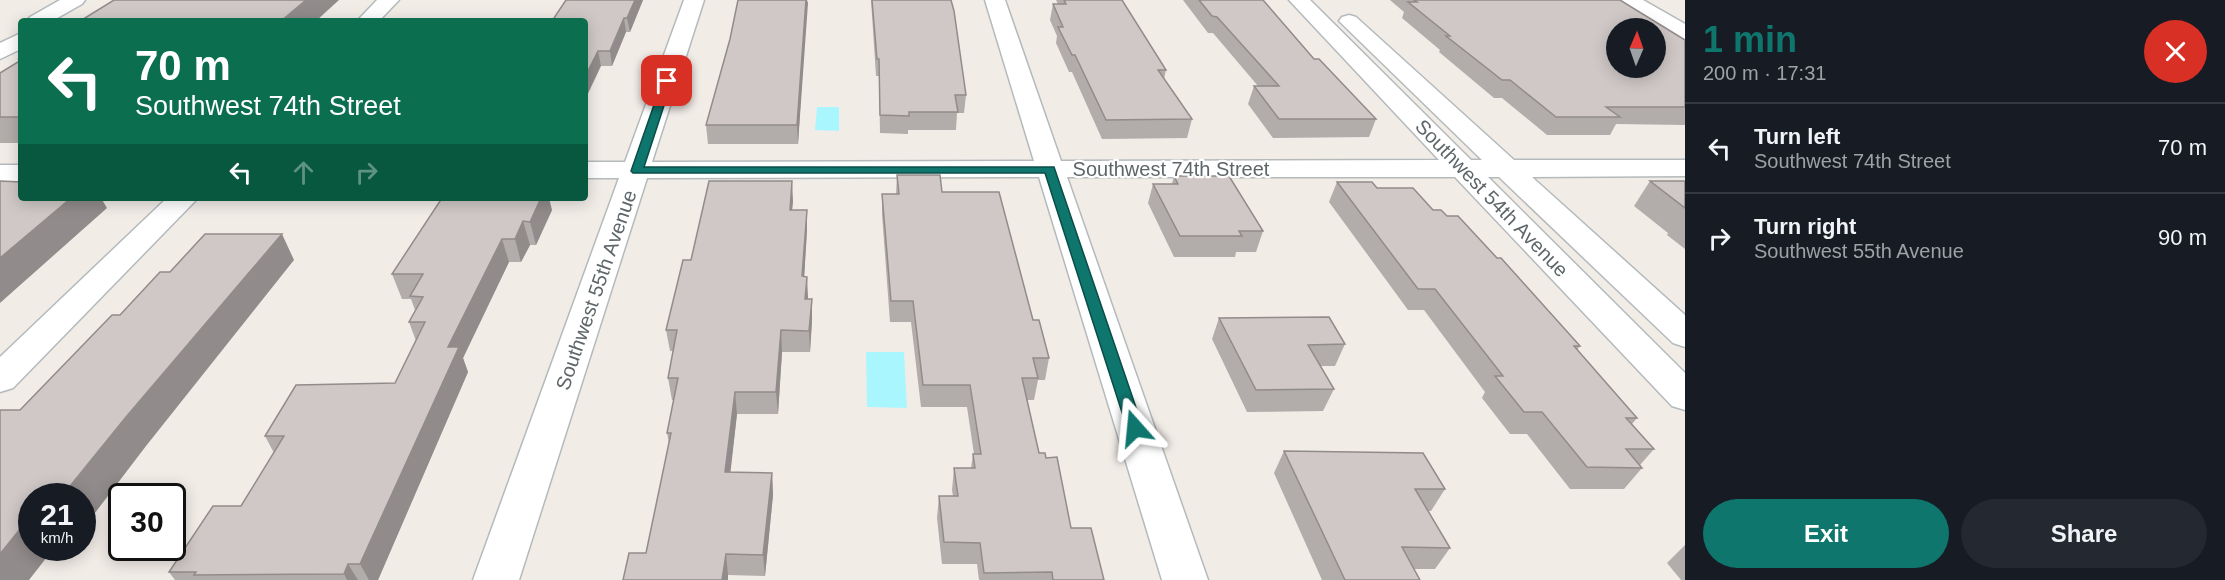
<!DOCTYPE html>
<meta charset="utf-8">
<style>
body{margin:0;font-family:Helvetica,sans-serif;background:#242831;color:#f1f3f6;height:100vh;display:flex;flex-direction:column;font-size:22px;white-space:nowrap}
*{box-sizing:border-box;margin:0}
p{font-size:20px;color:#9ea1a6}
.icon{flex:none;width:33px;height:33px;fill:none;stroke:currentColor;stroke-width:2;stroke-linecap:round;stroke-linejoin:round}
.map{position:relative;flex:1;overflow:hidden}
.details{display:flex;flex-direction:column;background:#171b24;width:540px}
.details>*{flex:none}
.hud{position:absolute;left:18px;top:18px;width:570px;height:183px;border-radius:6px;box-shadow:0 3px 15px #0003;background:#0b6e4f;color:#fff;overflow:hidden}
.needle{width:39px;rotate:2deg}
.tools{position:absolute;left:1606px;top:18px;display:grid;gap:12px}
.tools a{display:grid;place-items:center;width:60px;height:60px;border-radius:50%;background:#171b24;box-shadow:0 3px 15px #0003;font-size:30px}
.speed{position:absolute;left:18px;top:483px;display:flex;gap:12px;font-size:30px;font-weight:700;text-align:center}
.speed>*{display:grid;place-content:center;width:78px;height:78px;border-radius:50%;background:#171b24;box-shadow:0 3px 15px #0003;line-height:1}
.speed small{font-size:15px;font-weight:400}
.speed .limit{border:3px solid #111;border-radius:9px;background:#fff;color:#111}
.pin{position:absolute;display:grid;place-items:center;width:51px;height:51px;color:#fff;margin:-26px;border-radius:12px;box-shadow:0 3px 9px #0006}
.me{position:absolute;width:66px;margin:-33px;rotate:342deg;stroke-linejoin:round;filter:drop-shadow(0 0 4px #0008)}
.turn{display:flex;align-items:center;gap:21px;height:126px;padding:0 18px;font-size:27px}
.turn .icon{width:78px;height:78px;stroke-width:2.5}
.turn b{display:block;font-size:42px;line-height:51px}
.lanes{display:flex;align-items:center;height:57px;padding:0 18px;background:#0003;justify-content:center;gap:30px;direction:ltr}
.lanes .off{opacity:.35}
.round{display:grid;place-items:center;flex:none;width:63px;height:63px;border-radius:32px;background:#242831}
.head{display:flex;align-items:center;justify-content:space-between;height:102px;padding:0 18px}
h1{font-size:36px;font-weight:700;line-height:45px;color:#0f766e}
.cta{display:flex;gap:12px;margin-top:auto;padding:12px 18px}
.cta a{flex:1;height:69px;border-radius:36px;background:#0f766e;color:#fff;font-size:24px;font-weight:700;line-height:69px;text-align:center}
.cta a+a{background:#242831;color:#f1f3f6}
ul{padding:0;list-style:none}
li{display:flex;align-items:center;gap:18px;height:90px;padding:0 18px;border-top:2px solid #363941}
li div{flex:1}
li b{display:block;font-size:22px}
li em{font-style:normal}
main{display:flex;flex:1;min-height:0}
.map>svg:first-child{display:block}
.water{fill:#aaf6ff}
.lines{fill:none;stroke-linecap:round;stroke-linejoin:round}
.street-casing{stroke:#b4babc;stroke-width:3}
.secondary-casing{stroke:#b3babd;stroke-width:3}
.street{fill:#fff;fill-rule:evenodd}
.secondary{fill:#fff;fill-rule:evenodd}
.wall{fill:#b2acaa}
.shaded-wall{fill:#918c8b}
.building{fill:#cfc8c6;stroke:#918c8b;stroke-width:1.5;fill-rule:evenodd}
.route{fill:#0f766e;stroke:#0a4d48;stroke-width:1.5}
.labels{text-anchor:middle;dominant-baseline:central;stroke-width:4.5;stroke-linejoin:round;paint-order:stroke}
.street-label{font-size:20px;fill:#5e6669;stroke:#fff}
</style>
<main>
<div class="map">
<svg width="1685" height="580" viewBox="0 0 1685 580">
<rect width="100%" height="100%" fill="#f2ece7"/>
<g class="water">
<polygon points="817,107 839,107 839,131 815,130"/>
<polygon points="866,352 904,352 907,408 867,407"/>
</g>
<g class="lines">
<defs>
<g id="street">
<polygon points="377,0 399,0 379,21 357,21"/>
<polygon points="684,0 704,0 652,162 1034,161 985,0 1005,0 1061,161 1439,160 1289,0 1310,0 1471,160 1482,160 1339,21 1342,17 1349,15 1356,17 1514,160 1685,160 1685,176 1532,177 1685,315 1685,347 1673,343 1499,177 1488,177 1685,373 1685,410 1672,406 1455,177 1067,177 1208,580 1162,580 1039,177 647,178 519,580 473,580 619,178 585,178 585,162 625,162"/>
<polygon points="1618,0 1643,0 1685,24 1685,39 1677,38 1621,4"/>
<rect x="0" y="165" width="21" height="16"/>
<polygon points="167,198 198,198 13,388 0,392 0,357"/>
</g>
<g id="secondary">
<polygon points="60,0 85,0 82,4 52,21 27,21 30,17"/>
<polygon points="21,33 21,49 0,59 0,43"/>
</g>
</defs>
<use href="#street" class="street-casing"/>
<use href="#secondary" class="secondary-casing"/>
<use href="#street" class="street"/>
<use href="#secondary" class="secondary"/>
</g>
<g class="wall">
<polygon points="566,0 643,0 630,32 626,32 612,66 601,66"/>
<polygon points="807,0 798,144 708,144 706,125"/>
<polygon points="871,0 951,0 966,95 964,113 957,113 956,130 908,130 908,134 880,133 879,76 876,76"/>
<polygon points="1056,0 1122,0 1166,70 1164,79 1192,119 1187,138 1102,139 1072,72 1069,72 1056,43 1057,36 1050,20 1053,4 1058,4"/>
<polygon points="1183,0 1263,0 1314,59 1376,119 1369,137 1273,138 1248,104 1254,86 1258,86 1213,33 1208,33"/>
<polygon points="1390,0 1620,0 1685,40 1685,125 1616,124 1610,135 1547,135 1502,98 1494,98 1439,52 1440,50 1402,18 1404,12"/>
<polygon points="21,57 21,143 0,143 0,73 19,61 17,59"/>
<polygon points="897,175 942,192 1033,320 1049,358 1045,380 1038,380 1034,400 1027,400 1039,453 1046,458 1071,528 1104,580 979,580 977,564 942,564 937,518 939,496 953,496 952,490 954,468 971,468 973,454 974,454 967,407 921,407 911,322 890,322 882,214 882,194 896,194"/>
<polygon points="1174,176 1263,231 1256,252 1236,252 1235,257 1174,257 1148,203 1153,184 1172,184"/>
<polygon points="1650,181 1685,181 1685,249 1667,235 1668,233 1634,206"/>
<polygon points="1337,182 1377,188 1433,210 1580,346 1577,350 1637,418 1632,424 1654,449 1640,465 1642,468 1624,489 1570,489 1527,434 1510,434 1482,398 1485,392 1424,310 1408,310 1329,202"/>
<polygon points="793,201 792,210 807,210 807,230 804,276 807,299 812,320 810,352 782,352 778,414 737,414 730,472 772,473 773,495 765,576 728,575 728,580 623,580 646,553 669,443 667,433 674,400 672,400 668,378 673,351 670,351 666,330 691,260"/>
<polygon points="552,210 536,245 530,245 521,262 509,262 463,358 468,372 378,580 175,580 169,572 241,506 274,453 265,436 395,383 416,341 409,322 415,310 411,299 402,299 392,274"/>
<polygon points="1219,318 1345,344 1335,366 1320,366 1334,389 1323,411 1247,412 1212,339"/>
<polygon points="1284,451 1445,489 1431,511 1428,511 1450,548 1435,569 1414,569 1420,580 1322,580 1274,473"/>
<polygon points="1685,545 1685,580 1681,580 1667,563"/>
</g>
<g class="shaded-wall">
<polygon points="306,0 339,0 316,21 281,21"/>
<polygon points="635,0 643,0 630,32 627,18"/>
<polygon points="806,0 807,0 808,3 798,144 797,125"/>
<polygon points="624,18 626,32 612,66 610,51"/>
<polygon points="598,51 601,66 585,100 585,77"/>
<polygon points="792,181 793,201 790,230 790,210"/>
<polygon points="71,198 101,198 107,208 0,303 0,258"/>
<polygon points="541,198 549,198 552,210 536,245 530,222"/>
<polygon points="807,210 807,230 803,297 802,276"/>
<polygon points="523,221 530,245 521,262 515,239"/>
<polygon points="282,234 294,260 146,446 82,530 82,496 62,496 126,417"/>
<polygon points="502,239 509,262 463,358 468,372 378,580 369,580 360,564 448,347"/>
<polygon points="807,277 808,297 806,320 805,299"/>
<polygon points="812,299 812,320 810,352 809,331"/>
<polygon points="781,330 782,352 778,414 776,392"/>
<polygon points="735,392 737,414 728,494 725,472"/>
<polygon points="772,473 773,495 765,576 763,555"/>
<polygon points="29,518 32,520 32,548 54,548 29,580 0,580 0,554"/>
<polygon points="726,554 728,575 728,580 722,580"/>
<polygon points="348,564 358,580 347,580 344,574"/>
</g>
<g class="building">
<polygon points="114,0 306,0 281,21 80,21"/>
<polygon points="566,0 635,0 627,18 624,18 610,51 598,51 585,77 585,21 552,21"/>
<polygon points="738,0 806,0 797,125 706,125 730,39"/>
<polygon points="872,0 951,0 954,11 966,95 955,95 958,112 909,112 909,116 880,115 879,59 877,59"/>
<polygon points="1064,0 1122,0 1166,70 1158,70 1192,119 1106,120 1075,55 1072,55 1058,27 1063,27 1053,4 1066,4"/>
<polygon points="1199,0 1263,0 1314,59 1319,59 1376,119 1279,119 1254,86 1279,86 1217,17 1212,16"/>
<path d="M 1414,0 L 1620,0 L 1685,40 L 1685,107 L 1606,107 L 1620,117 L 1556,117 L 1510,80 L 1502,80 L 1446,36 L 1450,36 L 1408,2 L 1417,2 ZM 1617,28 L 1656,28 L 1656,68 L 1617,68 Z"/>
<polygon points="21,60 21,117 0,117 0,73"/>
<polygon points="897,175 940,175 942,192 999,192 1033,320 1039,320 1049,358 1033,358 1038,378 1022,378 1039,453 1045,453 1046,458 1057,457 1071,528 1091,528 1104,580 1053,580 1052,572 984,573 980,543 944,542 939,496 958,496 954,468 975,468 973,454 981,454 970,385 923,385 913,301 891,301 882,194 899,194"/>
<polygon points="1174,176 1229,176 1263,231 1239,231 1242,236 1180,236 1153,184 1178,184"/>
<polygon points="0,181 21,182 21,198 71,198 0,258"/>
<polygon points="709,181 792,181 790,210 807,210 802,276 807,277 805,299 812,299 809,331 781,330 776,392 735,392 725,472 772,473 763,555 726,554 722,580 623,580 629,553 646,553 671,433 667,433 678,378 668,378 677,330 666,330 683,260 691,260"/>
<polygon points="1650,181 1685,181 1685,208"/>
<polygon points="1337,182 1372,182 1377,188 1413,188 1433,210 1441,210 1447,216 1458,216 1497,258 1501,258 1580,346 1574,346 1637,418 1626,418 1654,449 1626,449 1642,468 1587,467 1542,412 1524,412 1495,376 1503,376 1435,289 1418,289"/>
<polygon points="442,198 541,198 530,222 523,221 515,239 502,239 448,347 459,347 360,564 348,564 344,574 194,575 196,572 169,572 213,506 241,506 284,436 265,436 296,385 395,383 425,322 409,322 423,297 410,296 423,274 392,274"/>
<polygon points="205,234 282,234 126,417 62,496 32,496 32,518 29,518 0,554 0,410 20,410 112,315 120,315 160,272 170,272"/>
<polygon points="1329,317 1345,344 1308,345 1334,389 1256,390 1219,318"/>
<polygon points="1284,451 1423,453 1445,489 1415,489 1450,548 1402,547 1420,580 1345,580"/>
</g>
<polygon class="route" points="663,79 672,81 644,167 1054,167 1143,428 1141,432 1129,432 1127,428 1045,173 633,173 631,171"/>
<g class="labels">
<g class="street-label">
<text x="1171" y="169">Southwest 74th Street</text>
<text transform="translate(1492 198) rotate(46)">Southwest 54th Avenue</text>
<text transform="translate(596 290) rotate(-71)">Southwest 55th Avenue</text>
</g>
</g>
</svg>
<div class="tools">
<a><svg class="needle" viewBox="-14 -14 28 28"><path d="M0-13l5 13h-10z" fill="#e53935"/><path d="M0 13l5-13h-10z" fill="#9ea1a6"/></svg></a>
</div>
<div class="speed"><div>21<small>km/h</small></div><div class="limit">30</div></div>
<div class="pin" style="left:667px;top:81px;background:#d93025"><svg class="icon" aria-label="arrive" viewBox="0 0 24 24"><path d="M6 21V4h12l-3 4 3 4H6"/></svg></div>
<svg class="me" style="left:1135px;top:428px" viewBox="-20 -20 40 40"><path d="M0-17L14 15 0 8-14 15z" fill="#0f766e" stroke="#fff" stroke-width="4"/></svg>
<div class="hud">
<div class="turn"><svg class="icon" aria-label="left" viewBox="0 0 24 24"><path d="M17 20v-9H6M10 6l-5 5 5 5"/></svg><div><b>70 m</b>Southwest 74th Street</div></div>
<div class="lanes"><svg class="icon" aria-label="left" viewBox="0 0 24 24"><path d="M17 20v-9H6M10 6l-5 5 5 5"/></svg><svg class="icon off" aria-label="ahead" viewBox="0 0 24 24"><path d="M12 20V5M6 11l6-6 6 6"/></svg><svg class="icon off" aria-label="right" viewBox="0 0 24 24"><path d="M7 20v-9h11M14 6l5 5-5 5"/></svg></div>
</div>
</div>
<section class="details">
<div class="head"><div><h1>1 min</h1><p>200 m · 17:31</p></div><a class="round" style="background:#d93025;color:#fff"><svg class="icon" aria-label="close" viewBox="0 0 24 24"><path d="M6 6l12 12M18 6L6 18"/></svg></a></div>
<ul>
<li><svg class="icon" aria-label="left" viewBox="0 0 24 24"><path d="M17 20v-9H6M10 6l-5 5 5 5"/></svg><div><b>Turn left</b><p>Southwest 74th Street</p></div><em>70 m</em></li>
<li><svg class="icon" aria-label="right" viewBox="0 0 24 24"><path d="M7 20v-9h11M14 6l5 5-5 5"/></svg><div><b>Turn right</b><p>Southwest 55th Avenue</p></div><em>90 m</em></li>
</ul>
<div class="cta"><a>Exit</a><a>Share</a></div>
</section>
</main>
